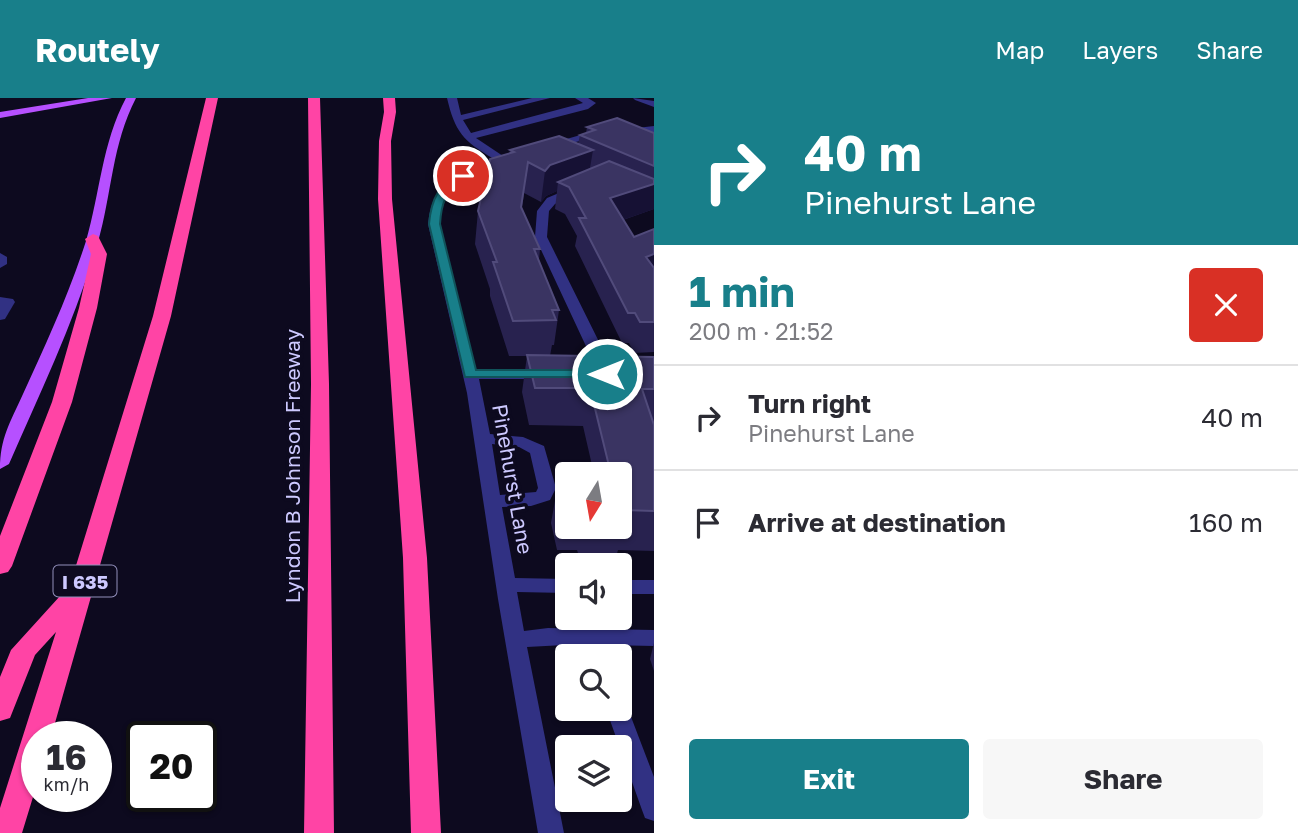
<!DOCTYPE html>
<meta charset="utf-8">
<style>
body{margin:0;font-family:"Golos Text",sans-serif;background:#f7f7f7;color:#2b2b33;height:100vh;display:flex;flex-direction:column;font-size:26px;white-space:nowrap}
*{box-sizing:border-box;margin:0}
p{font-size:23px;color:#7c7c81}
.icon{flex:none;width:38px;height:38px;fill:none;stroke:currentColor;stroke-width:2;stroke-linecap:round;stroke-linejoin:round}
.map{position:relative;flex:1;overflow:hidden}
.sheet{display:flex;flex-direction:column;background:#fff;width:644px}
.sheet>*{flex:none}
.banner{background:#187f8a;color:#fff;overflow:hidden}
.needle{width:46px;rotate:191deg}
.fabs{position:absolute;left:555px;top:364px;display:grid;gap:14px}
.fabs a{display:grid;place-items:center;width:77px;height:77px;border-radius:7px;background:#fff;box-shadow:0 2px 5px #0004;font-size:35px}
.speed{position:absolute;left:21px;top:623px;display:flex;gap:14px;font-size:35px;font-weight:700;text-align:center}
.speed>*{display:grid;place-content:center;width:91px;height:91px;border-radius:50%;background:#fff;box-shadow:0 2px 5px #0004;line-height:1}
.speed small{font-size:18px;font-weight:400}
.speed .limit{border:4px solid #111;border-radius:10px;background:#fff;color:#111}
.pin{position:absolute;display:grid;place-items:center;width:60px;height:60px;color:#fff;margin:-30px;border:4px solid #fff;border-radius:50%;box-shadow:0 2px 7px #0007}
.me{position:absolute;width:77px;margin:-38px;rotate:270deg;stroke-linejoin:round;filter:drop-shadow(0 0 5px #0008)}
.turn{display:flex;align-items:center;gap:24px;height:147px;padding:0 35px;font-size:32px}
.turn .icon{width:91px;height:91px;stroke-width:2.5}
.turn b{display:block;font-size:49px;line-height:60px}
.round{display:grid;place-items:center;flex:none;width:74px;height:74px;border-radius:7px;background:#f7f7f7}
.overview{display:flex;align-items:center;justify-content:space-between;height:119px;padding:0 35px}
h1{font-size:42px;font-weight:700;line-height:52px;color:#187f8a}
.primary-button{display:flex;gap:14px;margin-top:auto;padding:14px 35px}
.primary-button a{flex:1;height:80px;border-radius:7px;background:#187f8a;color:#fff;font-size:28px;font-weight:700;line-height:80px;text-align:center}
.primary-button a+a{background:#f7f7f7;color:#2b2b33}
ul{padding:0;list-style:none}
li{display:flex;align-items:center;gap:21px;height:105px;padding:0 35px;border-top:2px solid #e1e1e2}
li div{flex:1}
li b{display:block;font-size:26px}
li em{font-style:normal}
header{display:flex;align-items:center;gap:42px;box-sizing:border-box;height:98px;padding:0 35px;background:#187f8a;color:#fff}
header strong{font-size:33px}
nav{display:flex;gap:38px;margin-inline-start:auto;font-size:24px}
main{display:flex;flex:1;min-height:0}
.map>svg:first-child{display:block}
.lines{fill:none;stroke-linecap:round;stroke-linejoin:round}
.minor{fill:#313183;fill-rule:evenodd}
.major{fill:#b650ff;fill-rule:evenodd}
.highway{fill:#ff44a5;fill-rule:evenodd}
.wall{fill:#28224f}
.shaded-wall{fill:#161134}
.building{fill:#3a3462;stroke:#514b7b;stroke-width:2}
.route{fill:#187f8a;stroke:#10535a;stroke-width:2}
.labels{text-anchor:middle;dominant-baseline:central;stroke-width:7;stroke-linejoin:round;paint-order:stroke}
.shield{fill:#0d0a1f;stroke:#9390bc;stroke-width:2}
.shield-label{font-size:19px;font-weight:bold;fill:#cdc9ff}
.street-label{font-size:21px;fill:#cdc9ff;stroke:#0d0a1f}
</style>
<header>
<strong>Routely</strong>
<nav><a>Map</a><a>Layers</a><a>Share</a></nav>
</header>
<main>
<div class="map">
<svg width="654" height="735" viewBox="0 0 654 735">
<rect width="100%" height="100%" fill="#0d0a1f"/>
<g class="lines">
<g class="minor">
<path d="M 447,0 L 457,0 L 461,17 L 532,0 L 550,0 L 463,22 L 471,35 L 583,5 L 575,0 L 588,0 L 596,5 L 588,11 L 476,40 L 503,58 L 510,56 L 516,59 C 483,86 445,68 440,126 L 476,271 L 546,271 L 554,276 L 546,281 L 479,281 L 490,336 L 523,339 L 544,348 L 556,390 L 550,402 L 531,408 L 502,409 L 515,480 L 567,481 L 567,495 L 517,494 L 524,533 L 548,530 L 654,532 L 654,548 L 605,547 L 609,558 L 587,558 L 583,546 L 527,549 L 564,735 L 538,735 L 498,501 L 467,295 L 428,126 C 433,81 457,77 494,61 C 463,43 455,34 447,0 ZM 492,346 L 519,349 L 530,355 L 538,390 L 536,394 L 500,397 Z"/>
<polygon points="633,0 654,3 654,9 635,2"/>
<polygon points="654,28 654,34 584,42 547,51 542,48 584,36"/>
<polygon points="578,87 584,91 582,93 555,106 549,113 547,139 615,276 607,281 599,276 535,139 537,113 547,100"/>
<polygon points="0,155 7,159 7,166 0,170"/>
<polygon points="0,199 13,201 15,204 5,221 0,222"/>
<rect x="620" y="482" width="34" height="14"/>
<polygon points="620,603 625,605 628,611 654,679 654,723 645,720 642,712 606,611 620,611"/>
</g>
<g class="major">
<polygon points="88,0 112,0 0,20 0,14"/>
<path d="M 126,0 L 136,0 C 112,46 112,95 98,144 C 76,220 41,293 9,366 L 0,371 C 0,340 10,325 23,296 C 46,246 69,196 86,143 C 100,95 102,45 126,0 Z"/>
</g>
<g class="highway">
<polygon points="206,0 218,0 171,218 51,639 37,639 37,686 22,735 0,735 0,710 56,534 35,557 10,620 0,623 0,579 11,552 70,487 153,218"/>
<polygon points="308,0 320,0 329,286 334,735 304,735 311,286"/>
<polygon points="383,0 395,0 396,14 391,43 392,101 427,460 441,735 411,735 403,460 378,101 379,43 384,14"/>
<polygon points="93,136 98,138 107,156 97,210 72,304 12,468 8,474 0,476 0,438 52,304 79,210 91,156 85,141"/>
</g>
</g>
<g class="wall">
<polygon points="587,29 654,35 654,111 623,122 634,139 654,131 654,254 634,255 629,245 622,245 575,148 577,138 565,116 555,111 557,93 546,98 541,104 524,95 522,110 540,151 539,162 559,212 554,247 552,247 550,258 654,259 654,453 618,452 616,459 579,458 577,452 557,452 551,425 558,386 567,386 567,429 620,429 620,376 594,376 583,328 529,327 522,294 527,258 509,258 490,198 490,191 475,146 478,113 509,56 510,52 578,46 580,37 586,35"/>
<polygon points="654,545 654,573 650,561"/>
</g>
<g class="shaded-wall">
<polygon points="593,52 588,82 558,84 557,93 546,98 541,104 545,73 550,67"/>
<polygon points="654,86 654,111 605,128 610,100"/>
<polygon points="654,156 654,182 646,159"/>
</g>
<g class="building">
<polygon points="617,20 654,35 654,68 580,37 595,32 587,29"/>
<polygon points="559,38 593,52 550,67 545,73 528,64 521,109 540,151 534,151 559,212 552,212 556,222 513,223 493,164 497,164 478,113 490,61 514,54 510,52"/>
<polygon points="609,63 654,81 654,86 610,100 634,139 654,131 654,156 646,159 654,170 654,224 640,224 635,215 628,215 579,120 586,120 569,89 558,84"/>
<polygon points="527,257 654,259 654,291 642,291 654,327 654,413 624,412 625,419 620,419 620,376 589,376 611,376 590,290 535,290"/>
<polygon points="558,386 567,386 567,412 564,412"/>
</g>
<path class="route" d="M 463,75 L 468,78 C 448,97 442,96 440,126 L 476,272 L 607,272 L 615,276 L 612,279 L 465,279 L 429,126 C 431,102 439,84 463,75 Z"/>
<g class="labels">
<rect class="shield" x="53.5" y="467.5" width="63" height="31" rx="5"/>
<g class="shield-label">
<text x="85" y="483">I 635</text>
</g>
<g class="street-label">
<text transform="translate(292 368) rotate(-90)">Lyndon B Johnson Freeway</text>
<text transform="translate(513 381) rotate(80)">Pinehurst Lane</text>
</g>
</g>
</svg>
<div class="fabs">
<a><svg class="needle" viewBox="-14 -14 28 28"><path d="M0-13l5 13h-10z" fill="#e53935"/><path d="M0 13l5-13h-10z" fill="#7c7c81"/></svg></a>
<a><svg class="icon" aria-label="sound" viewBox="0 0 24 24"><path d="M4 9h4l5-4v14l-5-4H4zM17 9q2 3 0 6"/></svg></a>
<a><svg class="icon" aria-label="search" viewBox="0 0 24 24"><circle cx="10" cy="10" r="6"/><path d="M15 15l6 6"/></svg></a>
<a><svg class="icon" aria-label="layers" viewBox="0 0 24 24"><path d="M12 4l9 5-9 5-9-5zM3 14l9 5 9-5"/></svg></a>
</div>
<div class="speed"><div>16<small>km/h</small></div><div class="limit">20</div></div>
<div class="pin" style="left:463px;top:78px;background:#d93025"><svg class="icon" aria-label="arrive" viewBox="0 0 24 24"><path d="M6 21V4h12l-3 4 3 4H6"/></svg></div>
<svg class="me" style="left:607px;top:276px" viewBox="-20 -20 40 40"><circle r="17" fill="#187f8a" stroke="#fff" stroke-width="3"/><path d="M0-11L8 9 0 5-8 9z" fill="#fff"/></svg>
</div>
<section class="sheet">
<div class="banner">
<div class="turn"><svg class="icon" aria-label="right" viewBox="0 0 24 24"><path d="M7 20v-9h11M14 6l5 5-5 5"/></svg><div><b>40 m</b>Pinehurst Lane</div></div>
</div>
<div class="overview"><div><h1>1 min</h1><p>200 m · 21:52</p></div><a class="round" style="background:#d93025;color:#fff"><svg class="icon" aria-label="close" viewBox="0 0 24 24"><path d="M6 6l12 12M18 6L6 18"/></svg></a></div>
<ul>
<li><svg class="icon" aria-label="right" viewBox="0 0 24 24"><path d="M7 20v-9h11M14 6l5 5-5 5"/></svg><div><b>Turn right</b><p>Pinehurst Lane</p></div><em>40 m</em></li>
<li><svg class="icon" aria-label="arrive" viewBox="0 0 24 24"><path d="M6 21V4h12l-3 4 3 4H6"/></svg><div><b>Arrive at destination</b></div><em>160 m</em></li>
</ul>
<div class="primary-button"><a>Exit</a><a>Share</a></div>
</section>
</main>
